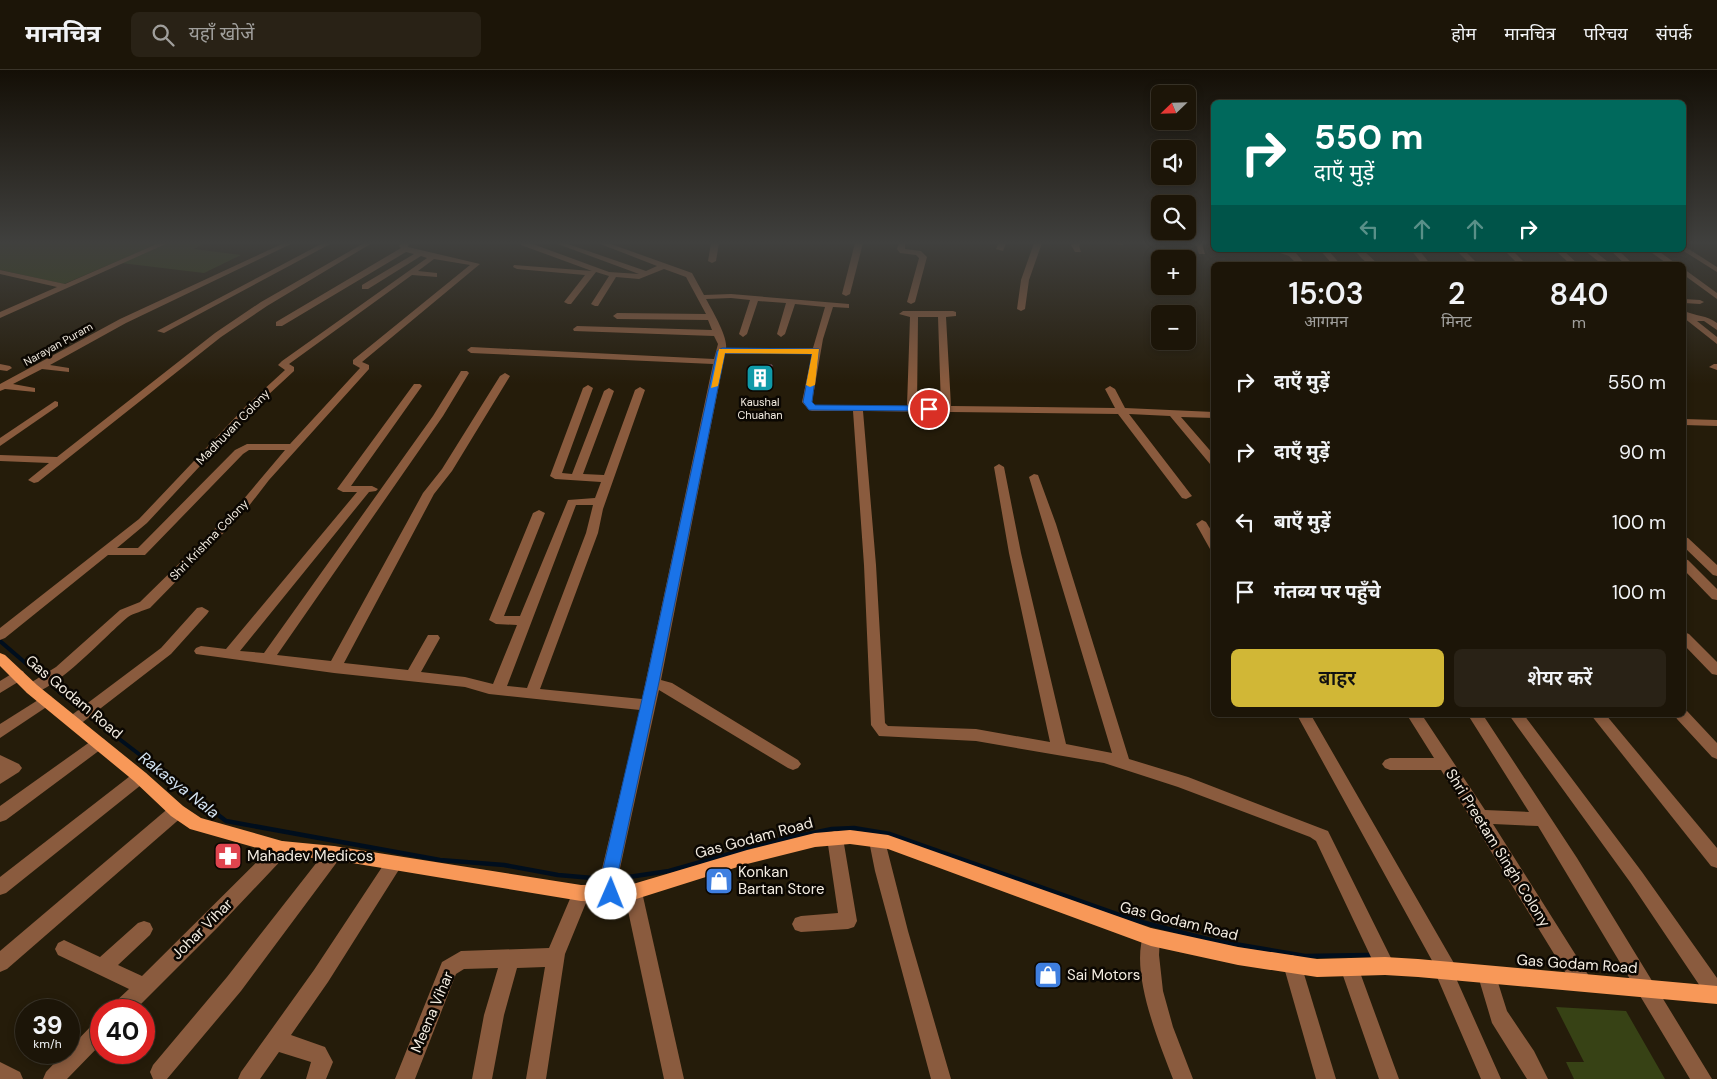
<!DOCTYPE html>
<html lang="hi">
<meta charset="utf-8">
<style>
body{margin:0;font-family:"DM Sans","Noto Sans Devanagari",sans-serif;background:#292216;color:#f1f3f6;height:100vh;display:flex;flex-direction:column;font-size:19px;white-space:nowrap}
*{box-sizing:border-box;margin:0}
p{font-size:16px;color:#a09f9c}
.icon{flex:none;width:28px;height:28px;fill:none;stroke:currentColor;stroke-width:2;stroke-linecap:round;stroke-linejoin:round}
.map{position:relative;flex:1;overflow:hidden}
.details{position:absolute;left:1211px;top:192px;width:475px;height:455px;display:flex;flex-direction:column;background:#1c1508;border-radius:8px;box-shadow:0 2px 8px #0003,0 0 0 1px #3a3429}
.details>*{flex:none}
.banner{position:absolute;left:1211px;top:30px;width:475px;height:152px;border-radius:8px;box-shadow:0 2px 8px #0003,0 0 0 1px #3a3429;background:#00695c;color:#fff;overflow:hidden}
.needle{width:32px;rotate:247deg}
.controls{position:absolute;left:1151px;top:15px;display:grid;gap:10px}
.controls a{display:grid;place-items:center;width:45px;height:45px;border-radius:8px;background:#1c1508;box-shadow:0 2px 8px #0003,0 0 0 1px #3a3429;font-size:25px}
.speed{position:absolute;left:15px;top:929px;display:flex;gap:10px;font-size:25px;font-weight:700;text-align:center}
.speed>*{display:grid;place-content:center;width:65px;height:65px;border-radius:50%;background:#1c1508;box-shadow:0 2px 8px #0003,0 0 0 1px #3a3429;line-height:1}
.speed small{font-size:12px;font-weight:400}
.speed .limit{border:8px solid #d22;background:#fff;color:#111}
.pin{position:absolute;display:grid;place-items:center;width:42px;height:42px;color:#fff;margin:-21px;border:2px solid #fff;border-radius:50%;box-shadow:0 1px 5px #0007}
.me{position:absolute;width:55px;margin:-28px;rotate:1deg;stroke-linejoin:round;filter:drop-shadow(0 0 4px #0008)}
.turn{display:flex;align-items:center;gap:18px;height:105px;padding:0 20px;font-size:22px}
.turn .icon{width:65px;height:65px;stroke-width:2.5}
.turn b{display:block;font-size:35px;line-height:42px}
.lanes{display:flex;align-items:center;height:48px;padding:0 20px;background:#0003;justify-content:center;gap:25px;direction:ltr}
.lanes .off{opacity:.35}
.eta{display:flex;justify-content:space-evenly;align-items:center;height:85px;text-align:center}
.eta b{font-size:30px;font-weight:600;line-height:35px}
.cta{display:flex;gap:10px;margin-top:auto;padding:10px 20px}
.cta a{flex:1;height:58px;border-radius:8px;background:#d1b736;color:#111;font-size:20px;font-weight:600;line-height:58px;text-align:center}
.cta a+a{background:#292216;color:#f1f3f6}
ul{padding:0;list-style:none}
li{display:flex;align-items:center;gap:15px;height:70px;padding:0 20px}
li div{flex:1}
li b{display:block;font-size:19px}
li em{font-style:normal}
header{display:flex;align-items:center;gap:30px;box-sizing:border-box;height:70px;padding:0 25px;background:#1c1508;border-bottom:1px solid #3a3429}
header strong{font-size:24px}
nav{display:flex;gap:28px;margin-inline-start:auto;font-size:18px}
.search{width:350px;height:45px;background:#292216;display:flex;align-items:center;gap:12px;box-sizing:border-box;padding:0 18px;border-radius:8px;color:#a09f9c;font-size:19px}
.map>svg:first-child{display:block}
.green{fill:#374215}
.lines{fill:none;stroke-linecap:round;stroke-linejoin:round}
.stream-far1{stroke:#000e1d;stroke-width:4}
.stream{stroke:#000e1d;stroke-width:4.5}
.minor{fill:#8a5b3e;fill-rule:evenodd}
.major{fill:#f89858;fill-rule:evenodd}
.wall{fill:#692b4d}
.building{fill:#78405d;stroke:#8b5b72}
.route{fill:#1a73e8;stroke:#114b97}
.slow{fill:#f59e0b}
.labels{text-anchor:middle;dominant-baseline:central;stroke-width:5;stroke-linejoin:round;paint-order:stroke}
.far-street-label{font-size:11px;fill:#f3ece1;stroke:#0b0702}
.far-poi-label{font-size:11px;fill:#f3ece1;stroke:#0b0702}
.street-label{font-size:12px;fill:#f3ece1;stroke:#0b0702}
.near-street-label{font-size:15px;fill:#f3ece1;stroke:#0b0702}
.near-poi-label{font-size:15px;fill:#f3ece1;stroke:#0b0702;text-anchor:start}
.near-water-label{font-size:16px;font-style:italic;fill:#d3e3f2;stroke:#0b0702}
</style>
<header>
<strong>मानचित्र</strong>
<div class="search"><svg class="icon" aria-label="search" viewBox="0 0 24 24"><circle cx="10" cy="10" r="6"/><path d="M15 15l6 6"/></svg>यहाँ खोजें</div>
<nav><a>होम</a><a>मानचित्र</a><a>परिचय</a><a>संपर्क</a></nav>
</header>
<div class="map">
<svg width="1717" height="1009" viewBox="0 0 1717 1009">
<rect width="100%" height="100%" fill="#251c0a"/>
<g class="green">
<polygon points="0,173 160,173 64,214 0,200"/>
<polygon points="168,173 204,173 194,179 241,185 204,203 121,193"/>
<polygon points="1556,937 1626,941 1665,1009 1574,1009 1566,992 1584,992"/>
</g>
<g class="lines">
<g class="stream-far1">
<polyline points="0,571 43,608"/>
<polyline points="48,612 81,640"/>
<polyline points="88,645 178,714"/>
</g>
<g class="stream">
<polyline points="177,713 226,751 440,790 504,795 558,805 604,809"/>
<polyline points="615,809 669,801 778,770 832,759 854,758 890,764 1134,850 1211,870 1305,886 1369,885"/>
</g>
<g class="minor">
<polygon points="159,173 168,173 0,248 0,242 57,217 0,204 0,200 65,214"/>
<polygon points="284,173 293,173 126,253 50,295 69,298 69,302 42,299 13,314 35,318 35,322 5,319 0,321 0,314 120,249"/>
<polygon points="323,173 332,173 164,263 157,261"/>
<polygon points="364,173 372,173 267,236 221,267 38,412 34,413 28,410 49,393 0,391 0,385 57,387 215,263 261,232"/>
<path d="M 402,173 L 409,173 L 408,177 L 480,194 L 362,292 L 369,295 L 369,299 L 269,410 L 245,441 L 150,538 C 143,541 134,543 128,547 C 109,562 49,629 27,623 L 25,619 L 27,615 L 56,597 L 120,540 L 140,532 L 237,437 L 285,380 L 249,380 L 243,384 L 145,485 L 108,485 L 5,568 L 0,570 L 0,558 L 139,449 L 247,335 L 285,300 L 278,295 L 282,291 L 427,188 L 421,186 L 368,219 L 362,219 L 362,215 L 414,184 L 406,182 L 282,256 L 276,256 L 276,252 L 401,178 L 399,176 ZM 434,189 L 470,195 L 353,290 L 353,294 L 360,298 L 290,374 L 247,374 L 235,380 L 138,478 L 117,478 L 147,453 L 253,339 L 294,301 L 294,297 L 289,294 L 412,205 L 437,207 L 437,203 L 418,201 Z"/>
<path d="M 521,173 L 530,173 L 609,202 L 639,204 L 555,173 L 565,173 L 646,201 L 657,196 L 598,173 L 608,173 L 692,203 L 704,225 L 731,224 L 849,234 L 849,238 L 833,237 L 823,269 L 812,332 L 815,335 L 907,336 L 910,247 L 899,244 L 903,241 L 953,241 L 956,242 L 956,246 L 946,247 L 951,336 L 1115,338 L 1105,319 L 1110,316 L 1115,319 L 1125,338 L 1214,342 L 1214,348 L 1181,347 L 1214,385 L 1214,395 L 1210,394 L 1170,346 L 1129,344 L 1192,426 L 1186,429 L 1182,428 L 1118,344 L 863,341 L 876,495 L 885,653 L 888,656 L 976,659 L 1050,672 L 1009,483 L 994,397 L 999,394 L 1004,397 L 1021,483 L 1066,674 L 1112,683 L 1029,407 L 1034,404 L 1038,405 L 1056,454 L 1129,689 L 1188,707 L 1328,761 L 1392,890 L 1394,896 L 1392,902 L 1385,905 L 1378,902 L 1316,771 L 1310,767 L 1178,717 L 1104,693 L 976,671 L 879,666 L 871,655 L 864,495 L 853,341 L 812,341 L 809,340 L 802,332 L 812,284 L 725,284 L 661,610 L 672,613 L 798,690 L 801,694 L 798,698 L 793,700 L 788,698 L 659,620 L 619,803 L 620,824 L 617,830 L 611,832 L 605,830 L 602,824 L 601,803 L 640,640 L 489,624 L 465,617 L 334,603 L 196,584 L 194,581 L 196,578 L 201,576 L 226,579 L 357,422 L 343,422 L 337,419 L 414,314 L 420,314 L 422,316 L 351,416 L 372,416 L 378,419 L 376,421 L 369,422 L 240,581 L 264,583 L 433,346 L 461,301 L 467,301 L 469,303 L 443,346 L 277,585 L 331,591 L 423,423 L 442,399 L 500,306 L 505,303 L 510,306 L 452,401 L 434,424 L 344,593 L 408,600 L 428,565 L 438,565 L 440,568 L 421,602 L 465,607 L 493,614 L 517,555 L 496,554 L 489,550 L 533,443 L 539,440 L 545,443 L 504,546 L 520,546 L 568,430 L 595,428 L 601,412 L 555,409 L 550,406 L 583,318 L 588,315 L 593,318 L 562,403 L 572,404 L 604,321 L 609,318 L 614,321 L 583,404 L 604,405 L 635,320 L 640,317 L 645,320 L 603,439 L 598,463 L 540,619 L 642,629 L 713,294 L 471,283 L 467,280 L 471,277 L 714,289 L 718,274 L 714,266 L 574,261 L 573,259 L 577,256 L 712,260 L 708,250 L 617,249 L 613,246 L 617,243 L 706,244 L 686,207 L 664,199 L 639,209 L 616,207 L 598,236 L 595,236 L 591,234 L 609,206 L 596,202 L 571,234 L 568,234 L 564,232 L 585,205 L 517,199 L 513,197 L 514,195 L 592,201 L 521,175 ZM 731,228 L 750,230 L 739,264 L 743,267 L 747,264 L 758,231 L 786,233 L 777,264 L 781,267 L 785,264 L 795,234 L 825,237 L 813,278 L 726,278 C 728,267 712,240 706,229 ZM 918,247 L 938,247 L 941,336 L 917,336 ZM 576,435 L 593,435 L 586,463 L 527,618 L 507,616 Z"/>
<polygon points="711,173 719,173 716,191 712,193 708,191"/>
<polygon points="855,173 863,173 850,224 846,226 842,224"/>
<polygon points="899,173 905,173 905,179 921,181 927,187 915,232 911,234 907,232 919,188 916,185 900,183 897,179"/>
<polygon points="999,173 1006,173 1003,181 996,179"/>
<polygon points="1034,173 1042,173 1029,210 1025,239 1021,241 1017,239 1021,210"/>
<polygon points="1074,173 1081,173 1079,176 1081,182 1075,182 1071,175"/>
<polygon points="1109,173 1126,173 1122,175"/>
<polygon points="1195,173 1202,173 1205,184 1199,184"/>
<polygon points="1684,176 1717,197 1717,202 1682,180"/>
<polygon points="1272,180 1295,182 1306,195 1298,195 1289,186"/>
<polygon points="1320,180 1328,180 1341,195 1333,195"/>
<path d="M 1355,180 L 1363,180 L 1379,195 C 1367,195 1362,190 1355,180 Z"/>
<polygon points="1411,180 1419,180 1431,195 1423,195"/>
<polygon points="1456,180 1464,180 1479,195 1471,195"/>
<polygon points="1504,180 1512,180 1527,195 1519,195"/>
<polygon points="1555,180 1563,180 1579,195 1571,195"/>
<polygon points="1584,180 1593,180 1612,195 1603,195"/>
<polygon points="1610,180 1618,180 1633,194 1626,195"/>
<polygon points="1648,180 1657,180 1678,195 1669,195"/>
<polygon points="1684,199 1717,223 1717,229 1684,205"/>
<polygon points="1684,229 1700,230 1704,232 1700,234 1684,233"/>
<path d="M 1684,241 C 1695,246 1707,245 1717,253 L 1717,260 L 1704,251 L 1697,251 L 1717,267 L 1717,274 L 1684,248 Z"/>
<polygon points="0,294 10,296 12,298 7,301 0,300"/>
<polygon points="1714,294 1717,294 1717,300 1709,297"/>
<polygon points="55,331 58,332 58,336 0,376 0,368"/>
<polygon points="1684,349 1717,350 1717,356 1684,355"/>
<polygon points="1202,450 1206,452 1214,465 1214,480 1210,479 1196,454"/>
<polygon points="1684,467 1688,468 1717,495 1717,506 1713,505 1684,477"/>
<polygon points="1684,489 1688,490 1717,519 1717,530 1712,529 1684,500"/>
<polygon points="202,537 209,541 207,544 171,584 79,655 74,657 69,655 67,651 69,647 161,578 197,538"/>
<polygon points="1684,562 1689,564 1717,592 1717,605 1712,604 1684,575"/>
<polygon points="18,600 23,601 25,605 23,609 0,623 0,611"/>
<polygon points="46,625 51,626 53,630 51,634 0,668 0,654"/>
<polygon points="1684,640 1687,641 1717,673 1717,689 1712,687 1677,649 1675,645 1684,645"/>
<polygon points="1297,645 1311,645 1455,895 1457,901 1455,906 1501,1009 1481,1009 1434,900 1435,896"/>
<polygon points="1407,645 1422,645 1485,740 1529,742 1468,645 1483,645 1577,788 1712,1009 1690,1009 1538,756 1493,754 1589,906 1591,912 1589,918 1582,921 1575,918 1441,700 1390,700 1385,698 1382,694 1385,690 1390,688 1434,688"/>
<polygon points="1509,645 1524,645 1642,802 1717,908 1717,933 1710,931 1630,812"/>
<polygon points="1591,645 1606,645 1717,778 1717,798 1711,796"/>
<polygon points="99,667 104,669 107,673 104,677 6,750 0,752 0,736 94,669"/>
<polygon points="0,685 19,694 22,698 19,702 0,714"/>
<polygon points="140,701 146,703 148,707 146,711 6,823 0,825 0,807 134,703"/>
<polygon points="177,734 183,736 185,741 183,746 7,899 0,902 0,881 171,736"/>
<polygon points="835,761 841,763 843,768 857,851 854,857 848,859 801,862 795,860 792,854 795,848 801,846 838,843 827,768 829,763"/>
<polygon points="877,764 883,766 885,771 908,861 951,1009 931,1009 875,801 869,771 871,766"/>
<polygon points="282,771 288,773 290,778 288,783 218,857 135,940 111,940 114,933 129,919 58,885 55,879 58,873 64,870 100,887 138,853 144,851 150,853 153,859 150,865 118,895 142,906 276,773"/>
<polygon points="334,776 340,778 342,783 340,788 241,921 167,1009 153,1009 150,1002 153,995 227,907 328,778"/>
<polygon points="394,786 400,788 403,793 400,798 328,912 291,965 325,977 333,992 326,1009 306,1009 311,992 279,982 260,1009 238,1009 241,1002 314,900 388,788"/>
<polygon points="633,814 639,816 642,822 684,1009 664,1009 624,822 627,816"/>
<polygon points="581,815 587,817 590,823 565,884 546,1009 526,1009 545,897 517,898 504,945 492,1009 472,1009 484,945 498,898 464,899 456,904 415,1009 395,1009 442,892 461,881 549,878 575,817"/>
<path d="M 1151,858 L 1157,861 L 1160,867 L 1159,885 L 1163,921 L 1173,957 L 1193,1009 L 1173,1009 C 1159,972 1128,899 1145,861 Z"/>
<polygon points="1292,885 1299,888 1301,894 1336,1009 1316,1009 1283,894 1285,888"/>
<polygon points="1349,888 1356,891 1358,897 1399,1009 1379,1009 1340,897 1342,891"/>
<polygon points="1487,897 1494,900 1507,941 1534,981 1548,1009 1527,1009 1492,953 1478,906 1480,900"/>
<polygon points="101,950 101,974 67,1009 43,1009 46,1002 65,982 69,982 69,979 94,953"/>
<polygon points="0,992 20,1002 23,1009 0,1009"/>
</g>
<polygon class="major" points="0,583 5,585 37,615 146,703 183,736 201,748 282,771 334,776 581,815 633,814 747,780 815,763 850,760 888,765 1151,858 1238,877 1317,889 1385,887 1418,889 1717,916 1717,934 1418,907 1385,905 1317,907 1238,895 1151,876 888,779 850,774 815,777 747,794 633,830 611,832 581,831 334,790 282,785 190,759 171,746 134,711 27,623 0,596"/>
</g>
<polygon class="wall" points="773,303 772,311 751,311 751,304"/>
<polygon class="building" points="772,295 771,304 751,304 752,296"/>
<linearGradient id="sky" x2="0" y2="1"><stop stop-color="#140f06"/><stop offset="0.55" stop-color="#40403e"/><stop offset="1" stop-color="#40403e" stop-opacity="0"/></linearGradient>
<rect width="1717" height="314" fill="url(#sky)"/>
<polygon class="route" points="722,278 819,279 812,332 815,335 929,336 934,339 929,341 809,340 803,332 812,284 725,283 659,612 618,803 619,824 616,830 611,832 605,830 603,824 602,803 646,612 717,281"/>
<polygon class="slow" points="719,279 819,279 815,315 810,317 806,315 812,284 725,283 718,316 711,318"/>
<defs>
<symbol id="building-square" viewBox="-11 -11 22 22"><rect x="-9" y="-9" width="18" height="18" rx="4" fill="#0f9aa8" stroke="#0b0702"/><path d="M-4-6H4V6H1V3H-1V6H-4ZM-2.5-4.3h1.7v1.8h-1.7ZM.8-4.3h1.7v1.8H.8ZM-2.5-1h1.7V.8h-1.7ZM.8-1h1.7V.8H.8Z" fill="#fff"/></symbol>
<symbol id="pharmacy-square" viewBox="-11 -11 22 22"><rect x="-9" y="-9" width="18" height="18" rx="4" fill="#e0444e" stroke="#0b0702"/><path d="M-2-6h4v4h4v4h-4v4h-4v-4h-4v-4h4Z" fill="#fff"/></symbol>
<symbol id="shop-square" viewBox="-11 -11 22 22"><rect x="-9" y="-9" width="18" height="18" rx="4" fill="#3f7fe0" stroke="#0b0702"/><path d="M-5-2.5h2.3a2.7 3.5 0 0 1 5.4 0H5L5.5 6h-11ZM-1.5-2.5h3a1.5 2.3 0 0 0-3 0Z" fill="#fff"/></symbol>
</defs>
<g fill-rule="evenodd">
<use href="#building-square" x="744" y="292" width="32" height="32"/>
<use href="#pharmacy-square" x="212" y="770" width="32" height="32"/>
<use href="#shop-square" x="703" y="795" width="32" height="32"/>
<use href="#shop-square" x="1032" y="889" width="32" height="32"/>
</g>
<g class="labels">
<g class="far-street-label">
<text transform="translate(58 274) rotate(-29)">Narayan Puram</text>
</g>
<g class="far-poi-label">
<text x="760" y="332">Kaushal<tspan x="760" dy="13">Chuahan</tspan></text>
</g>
<g class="street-label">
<text transform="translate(233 357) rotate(-46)">Madhuvan Colony</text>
<text transform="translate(209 470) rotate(-46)">Shri Krishna Colony</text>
</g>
<g class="near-street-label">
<text transform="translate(74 627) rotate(40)">Gas Godam Road</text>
<text transform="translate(754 768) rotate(-15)">Gas Godam Road</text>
<text transform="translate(1498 778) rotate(58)">Shri Preetam Singh Colony</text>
<text transform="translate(1179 851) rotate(14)">Gas Godam Road</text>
<text transform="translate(202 859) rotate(-45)">Johar Vihar</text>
<text transform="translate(1577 894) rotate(4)">Gas Godam Road</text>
<text transform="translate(432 942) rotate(-67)">Meena Vihar</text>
</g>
<g class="near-poi-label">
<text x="247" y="786">Mahadev Medicos</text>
<text x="738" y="802">Konkan<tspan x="738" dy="17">Bartan Store</tspan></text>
<text x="1067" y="905">Sai Motors</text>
</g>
<g class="near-water-label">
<text transform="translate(179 715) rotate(38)">Rakasya Nala</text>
</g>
</g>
</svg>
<div class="controls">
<a><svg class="needle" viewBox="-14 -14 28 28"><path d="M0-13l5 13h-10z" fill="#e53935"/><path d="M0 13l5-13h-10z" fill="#a09f9c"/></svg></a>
<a><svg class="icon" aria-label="sound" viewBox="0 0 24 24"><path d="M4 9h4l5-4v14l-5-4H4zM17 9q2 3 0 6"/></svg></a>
<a><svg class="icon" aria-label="search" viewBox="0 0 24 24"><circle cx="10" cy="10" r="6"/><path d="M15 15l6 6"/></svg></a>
<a>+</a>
<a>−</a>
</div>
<div class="speed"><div>39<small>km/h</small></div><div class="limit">40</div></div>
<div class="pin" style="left:929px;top:339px;background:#d93025"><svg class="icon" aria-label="arrive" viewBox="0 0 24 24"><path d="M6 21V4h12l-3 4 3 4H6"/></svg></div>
<svg class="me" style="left:611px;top:824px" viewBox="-20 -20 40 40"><circle r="19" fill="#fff"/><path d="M0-13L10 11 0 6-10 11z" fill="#1a73e8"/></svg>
<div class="banner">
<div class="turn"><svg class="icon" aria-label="right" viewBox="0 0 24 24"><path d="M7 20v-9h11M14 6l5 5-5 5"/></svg><div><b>550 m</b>दाएँ मुड़ें</div></div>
<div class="lanes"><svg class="icon off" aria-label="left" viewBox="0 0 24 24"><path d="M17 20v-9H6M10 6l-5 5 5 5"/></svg><svg class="icon off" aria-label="ahead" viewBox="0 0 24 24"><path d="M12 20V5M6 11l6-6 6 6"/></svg><svg class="icon off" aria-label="ahead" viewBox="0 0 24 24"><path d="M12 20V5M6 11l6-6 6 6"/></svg><svg class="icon" aria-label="right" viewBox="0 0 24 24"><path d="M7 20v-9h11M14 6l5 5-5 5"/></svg></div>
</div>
<section class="details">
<div class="eta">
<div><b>15:03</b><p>आगमन</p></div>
<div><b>2</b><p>मिनट</p></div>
<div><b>840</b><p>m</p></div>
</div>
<ul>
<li><svg class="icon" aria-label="right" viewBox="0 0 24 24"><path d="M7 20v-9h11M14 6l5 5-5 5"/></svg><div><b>दाएँ मुड़ें</b></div><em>550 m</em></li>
<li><svg class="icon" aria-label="right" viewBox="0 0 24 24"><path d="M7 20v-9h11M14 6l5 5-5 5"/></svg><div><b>दाएँ मुड़ें</b></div><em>90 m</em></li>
<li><svg class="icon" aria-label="left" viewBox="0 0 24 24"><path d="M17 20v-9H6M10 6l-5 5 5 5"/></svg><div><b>बाएँ मुड़ें</b></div><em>100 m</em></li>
<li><svg class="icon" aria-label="arrive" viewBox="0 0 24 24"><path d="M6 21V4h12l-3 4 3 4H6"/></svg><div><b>गंतव्य पर पहुँचे</b></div><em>100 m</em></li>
</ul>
<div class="cta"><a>बाहर</a><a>शेयर करें</a></div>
</section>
</div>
